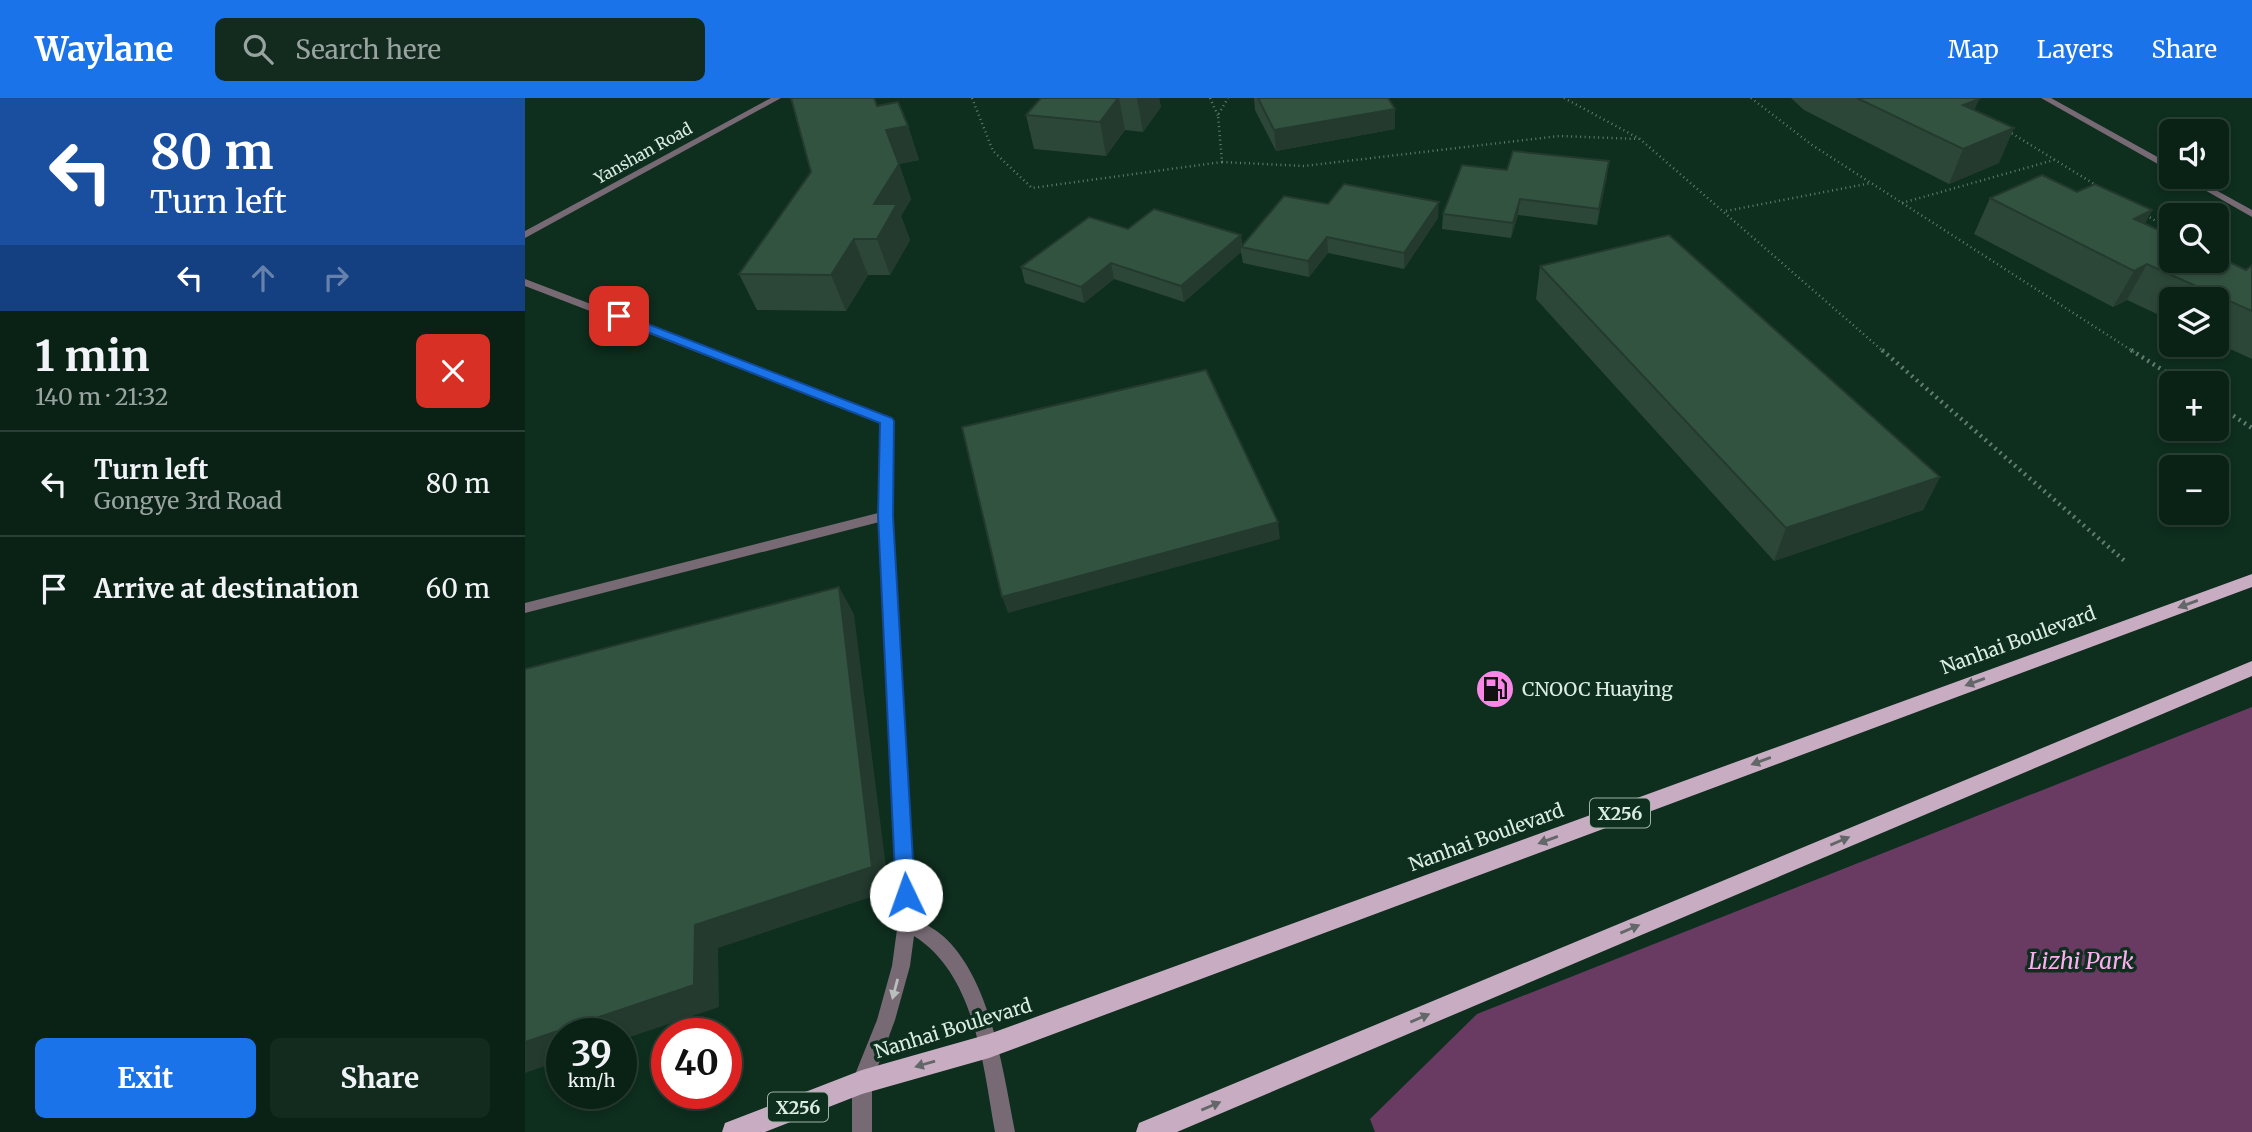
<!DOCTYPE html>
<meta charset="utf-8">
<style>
body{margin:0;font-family:Merriweather,serif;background:#132a1f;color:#f1f3f6;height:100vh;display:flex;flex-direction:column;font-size:26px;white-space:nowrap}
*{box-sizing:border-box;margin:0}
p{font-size:23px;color:#99a4a1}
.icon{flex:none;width:38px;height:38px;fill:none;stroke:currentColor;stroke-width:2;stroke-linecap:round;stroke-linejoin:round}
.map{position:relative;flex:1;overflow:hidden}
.details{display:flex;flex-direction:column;background:#0a2216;width:525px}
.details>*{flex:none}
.guide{background:#1a4fa0;color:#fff;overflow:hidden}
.buttons{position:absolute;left:1634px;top:21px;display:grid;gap:14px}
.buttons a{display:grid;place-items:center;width:70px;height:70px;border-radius:10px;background:#0a2216;box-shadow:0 4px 10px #0003,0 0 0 2px #2a3f35;font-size:35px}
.speed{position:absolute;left:21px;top:920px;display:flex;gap:14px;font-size:35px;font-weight:700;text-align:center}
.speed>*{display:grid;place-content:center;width:91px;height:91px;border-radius:50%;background:#0a2216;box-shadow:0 4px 10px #0003,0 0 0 2px #2a3f35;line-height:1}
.speed small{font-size:18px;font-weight:400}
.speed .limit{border:10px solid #d22;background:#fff;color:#111}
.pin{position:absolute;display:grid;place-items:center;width:60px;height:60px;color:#fff;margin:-30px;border-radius:14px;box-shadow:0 4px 10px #0006}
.me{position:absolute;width:77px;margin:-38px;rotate:357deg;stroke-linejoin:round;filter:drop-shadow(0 0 5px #0008)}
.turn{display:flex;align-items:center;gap:24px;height:147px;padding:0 35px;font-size:32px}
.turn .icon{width:91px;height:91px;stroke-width:2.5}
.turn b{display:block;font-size:49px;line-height:60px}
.lanes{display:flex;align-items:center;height:66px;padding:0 35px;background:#0003;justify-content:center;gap:35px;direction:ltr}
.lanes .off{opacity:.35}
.round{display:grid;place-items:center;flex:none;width:74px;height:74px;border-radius:10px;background:#132a1f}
.summary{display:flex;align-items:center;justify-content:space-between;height:119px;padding:0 35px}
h1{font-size:42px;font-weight:700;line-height:52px}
.primary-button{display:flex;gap:14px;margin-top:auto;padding:14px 35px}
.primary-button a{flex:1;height:80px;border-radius:10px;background:#1a73e8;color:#fff;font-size:28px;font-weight:700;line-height:80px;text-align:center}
.primary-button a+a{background:#132a1f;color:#f1f3f6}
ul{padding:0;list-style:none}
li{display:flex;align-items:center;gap:21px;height:105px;padding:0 35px;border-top:2px solid #2a3f35}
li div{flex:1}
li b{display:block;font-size:26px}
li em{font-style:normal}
header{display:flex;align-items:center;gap:42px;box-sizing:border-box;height:98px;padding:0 35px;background:#1a73e8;color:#fff}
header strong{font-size:33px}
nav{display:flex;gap:38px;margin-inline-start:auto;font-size:24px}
.search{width:490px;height:63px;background:#132a1f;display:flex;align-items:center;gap:18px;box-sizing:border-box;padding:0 24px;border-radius:10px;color:#99a4a1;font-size:26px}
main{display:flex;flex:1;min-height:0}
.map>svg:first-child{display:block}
.green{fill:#693b62}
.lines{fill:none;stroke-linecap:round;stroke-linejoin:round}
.path-far1{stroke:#627d6f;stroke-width:2.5;stroke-dasharray:1 3.5;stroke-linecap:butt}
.path{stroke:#627d6f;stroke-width:4.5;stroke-dasharray:2 4.5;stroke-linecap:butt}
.service{fill:#776a74;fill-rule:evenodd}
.tertiary{fill:#776a74;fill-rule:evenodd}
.primary{fill:#c8adc2;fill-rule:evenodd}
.wall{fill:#2c4738}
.shaded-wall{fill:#243a2e}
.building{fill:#335341;stroke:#243a2e;stroke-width:2}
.oneway{fill:#626768}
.oneway2{fill:#b8bfbc}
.route{fill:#1a73e8;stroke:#114b97;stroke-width:2}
.labels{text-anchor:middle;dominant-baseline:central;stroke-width:7;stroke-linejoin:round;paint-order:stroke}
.far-street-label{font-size:16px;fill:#dbede2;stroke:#0e2e1e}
.shield{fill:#0e2e1e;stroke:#9eb4a7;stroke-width:2}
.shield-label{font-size:18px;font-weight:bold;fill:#dbede2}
.street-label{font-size:19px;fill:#dbede2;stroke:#0e2e1e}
.poi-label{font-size:19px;fill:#dbede2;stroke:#0e2e1e;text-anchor:start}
.near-park-label{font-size:23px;font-style:italic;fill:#feadf0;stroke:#0e2e1e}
</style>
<header>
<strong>Waylane</strong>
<div class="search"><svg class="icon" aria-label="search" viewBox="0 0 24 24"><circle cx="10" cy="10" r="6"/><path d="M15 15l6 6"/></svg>Search here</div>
<nav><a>Map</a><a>Layers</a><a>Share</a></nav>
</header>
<main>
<section class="details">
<div class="guide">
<div class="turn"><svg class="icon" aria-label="left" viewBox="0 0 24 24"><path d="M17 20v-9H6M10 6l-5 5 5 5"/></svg><div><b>80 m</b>Turn left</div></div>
<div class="lanes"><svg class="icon" aria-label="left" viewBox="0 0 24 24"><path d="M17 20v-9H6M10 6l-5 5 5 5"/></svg><svg class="icon off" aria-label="ahead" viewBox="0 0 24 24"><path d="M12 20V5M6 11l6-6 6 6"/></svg><svg class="icon off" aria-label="right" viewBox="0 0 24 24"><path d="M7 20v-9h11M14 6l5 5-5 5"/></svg></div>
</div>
<div class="summary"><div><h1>1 min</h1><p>140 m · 21:32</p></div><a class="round" style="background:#d93025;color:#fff"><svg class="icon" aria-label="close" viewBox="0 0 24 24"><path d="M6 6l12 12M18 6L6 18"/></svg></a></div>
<ul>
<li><svg class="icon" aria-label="left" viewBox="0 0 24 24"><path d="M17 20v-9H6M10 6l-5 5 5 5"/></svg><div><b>Turn left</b><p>Gongye 3rd Road</p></div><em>80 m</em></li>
<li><svg class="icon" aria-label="arrive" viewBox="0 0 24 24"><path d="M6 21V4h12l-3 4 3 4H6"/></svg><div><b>Arrive at destination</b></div><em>60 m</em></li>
</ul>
<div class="primary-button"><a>Exit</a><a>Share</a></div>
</section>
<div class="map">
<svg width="1727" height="1034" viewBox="0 0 1727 1034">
<rect width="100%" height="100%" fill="#0e2e1e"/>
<polygon class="green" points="1727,609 1727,1034 850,1034 845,1021 952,916"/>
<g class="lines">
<g class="path-far1">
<polyline points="447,0 468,53 507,90 697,64 693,17 703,0"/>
<polyline points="685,0 694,20"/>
<polyline points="1039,0 1115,41 1359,254"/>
<polyline points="1226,0 1287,47 1609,254"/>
<polyline points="1483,33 1574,89"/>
<polyline points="697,64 779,68 1034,38 1114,41"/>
<polyline points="1377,105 1529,62"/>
<polyline points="1201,113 1346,85"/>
<polyline points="1621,117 1647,133"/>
</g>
<g class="path">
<polyline points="1357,252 1602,465"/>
<polyline points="1606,252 1658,285"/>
<polyline points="1692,307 1727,330"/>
</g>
<polygon class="service" points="361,413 367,418 366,421 0,515 0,505"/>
<g class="tertiary">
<polygon points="246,0 256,0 0,140 0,133"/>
<polygon points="1516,0 1526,0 1647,67 1647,74"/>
<polygon points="1657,79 1667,79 1727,112 1727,119"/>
<path d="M 0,181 L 366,320 L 368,323 L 367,418 L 390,820 C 400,826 410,831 418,838 C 466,881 478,973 490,1034 L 470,1034 C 458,968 451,877 389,838 L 385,868 L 370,922 L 347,984 L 347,1034 L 327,1034 L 327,984 L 352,922 L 367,868 L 373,824 L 355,418 L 356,325 L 0,188 Z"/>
</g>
<g class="primary">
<polygon points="1727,476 1727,489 464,960 337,996 240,1034 197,1034 200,1025 337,972 464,936"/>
<polygon points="1727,563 1727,578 652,1034 611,1034 614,1025"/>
</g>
</g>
<g class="wall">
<polygon points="516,0 634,0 636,9 618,34 600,32 581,58 509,51 501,17"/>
<polygon points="729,0 863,0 870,11 870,31 751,53 730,12"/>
<polygon points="1266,0 1452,0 1454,1 1449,12 1474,65 1424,86 1279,12"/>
<polygon points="383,28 394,62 374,66 386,101 376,118 385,142 365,177 343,177 321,213 232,212 214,176"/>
<polygon points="1084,63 1072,127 993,117 986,140 917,131 918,116 982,72"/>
<polygon points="1552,94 1627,112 1620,125 1721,172 1727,167 1727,261 1692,245 1692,201 1647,201 1647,223 1602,202 1588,209 1449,136 1465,100"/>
<polygon points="803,106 913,120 879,171 803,155 784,179 718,165 716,154 659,204 589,181 559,205 500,185 496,169 603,131 716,137 717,148"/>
<polygon points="1015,168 1415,379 1398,412 1249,463 1011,201"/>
</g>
<g class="shaded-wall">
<polygon points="593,0 594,0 600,32 581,58 575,24"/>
<polygon points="612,0 634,0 636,9 618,34"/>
<polygon points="1454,1 1440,34 1438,7"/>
<polygon points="870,11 870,31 751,53 749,32"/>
<polygon points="383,28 394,62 374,66 386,101 376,118 385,142 365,177 352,141 349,106 361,32"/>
<polygon points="1489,30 1474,65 1424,86 1438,51"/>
<polygon points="1084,63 1082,79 1072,127 1074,111"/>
<polygon points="995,101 993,117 986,140 988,125"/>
<polygon points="914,104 913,120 879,171 879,155"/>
<polygon points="1627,112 1607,148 1609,121"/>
<polygon points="716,137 716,154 659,204 656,188"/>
<polygon points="802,139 803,155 784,179 783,163"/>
<polygon points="329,141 343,177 321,213 306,177"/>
<polygon points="586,165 589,181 559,205 556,189"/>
<polygon points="1622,166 1602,202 1588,209 1609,173"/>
<polygon points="1415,379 1398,412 1249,463 1261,430"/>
<polygon points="753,424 755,441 483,515 477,499"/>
<polygon points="314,489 329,516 364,793 193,850 194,909 96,942 96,936 37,936 37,962 0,975 0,944 170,827"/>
</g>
<g class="building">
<polygon points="266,0 349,0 352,8 373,4 383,28 361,32 374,66 349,106 372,106 352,141 329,141 306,177 214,176 286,74"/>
<polygon points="516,0 593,0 575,24 501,17"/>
<polygon points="733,0 863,0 870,11 749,32"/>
<polygon points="1332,0 1452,0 1454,1 1438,7 1489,30 1438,51"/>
<polygon points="988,53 1084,63 1074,111 995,101 988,125 918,116 937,67 982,72"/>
<polygon points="1517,77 1552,94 1570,86 1627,112 1609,121 1647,138 1647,163 1692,163 1692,158 1721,172 1727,167 1727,213 1622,166 1609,173 1465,100"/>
<polygon points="819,86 914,104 879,155 802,139 783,163 716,149 759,98 803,106"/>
<polygon points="629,111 716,137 656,188 586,165 556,189 496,169 564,119 603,131"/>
<polygon points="1144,137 1415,379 1261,430 1015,168"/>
<polygon points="681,272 753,424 477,499 437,329"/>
<polygon points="314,489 347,769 170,827 169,887 0,944 0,571"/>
</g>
<defs><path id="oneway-solid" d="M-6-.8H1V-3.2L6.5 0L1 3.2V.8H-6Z" transform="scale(1.75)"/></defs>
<g class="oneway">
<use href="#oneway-solid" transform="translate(1663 506) rotate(160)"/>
<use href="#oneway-solid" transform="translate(1450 584) rotate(160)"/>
<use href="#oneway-solid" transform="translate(1236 663) rotate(160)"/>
<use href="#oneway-solid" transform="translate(1023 742) rotate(160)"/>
<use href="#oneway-solid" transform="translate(1315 743) rotate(-23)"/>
<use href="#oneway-solid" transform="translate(1105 831) rotate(-23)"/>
<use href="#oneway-solid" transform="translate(895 920) rotate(-23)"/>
<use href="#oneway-solid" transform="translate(400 966) rotate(164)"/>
<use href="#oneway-solid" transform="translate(686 1008) rotate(-23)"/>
</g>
<use class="oneway2" href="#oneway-solid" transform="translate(370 891) rotate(105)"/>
<polygon class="route" points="94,215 367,320 369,323 368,418 390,797 388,803 381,806 374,803 371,797 353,418 355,325 89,221 89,216"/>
<defs>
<symbol id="fuel-disc" viewBox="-11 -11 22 22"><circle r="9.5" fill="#f987e8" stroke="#0e2e1e"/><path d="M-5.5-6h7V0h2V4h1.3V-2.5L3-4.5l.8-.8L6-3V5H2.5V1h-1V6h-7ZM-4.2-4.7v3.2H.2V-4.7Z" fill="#111"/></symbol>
</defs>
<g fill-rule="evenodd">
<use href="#fuel-disc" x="948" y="569" width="44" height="44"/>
</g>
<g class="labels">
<g class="far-street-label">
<text transform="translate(118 55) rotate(-29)">Yanshan Road</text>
</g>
<g class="shield">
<rect x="1065" y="700.5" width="60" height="29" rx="5"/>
<rect x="243" y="994.5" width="60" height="29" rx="5"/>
</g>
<g class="shield-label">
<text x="1095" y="715">X256</text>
<text x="273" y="1009">X256</text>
</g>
<g class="street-label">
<text transform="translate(1493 542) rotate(-20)">Nanhai Boulevard</text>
<text transform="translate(961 739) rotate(-20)">Nanhai Boulevard</text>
<text transform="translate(428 930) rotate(-17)">Nanhai Boulevard</text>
</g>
<g class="poi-label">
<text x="997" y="591">CNOOC Huaying</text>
</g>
<g class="near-park-label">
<text x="1556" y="862">Lizhi Park</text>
</g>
</g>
</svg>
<div class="buttons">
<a><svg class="icon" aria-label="sound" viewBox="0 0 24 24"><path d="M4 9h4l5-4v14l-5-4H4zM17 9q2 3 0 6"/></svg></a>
<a><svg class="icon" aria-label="search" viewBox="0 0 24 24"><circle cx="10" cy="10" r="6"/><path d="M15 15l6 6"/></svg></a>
<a><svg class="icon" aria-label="layers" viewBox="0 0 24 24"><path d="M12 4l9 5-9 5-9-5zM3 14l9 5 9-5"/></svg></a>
<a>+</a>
<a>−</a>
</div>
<div class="speed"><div>39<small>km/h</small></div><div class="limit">40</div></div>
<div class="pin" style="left:94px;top:218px;background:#d93025"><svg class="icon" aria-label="arrive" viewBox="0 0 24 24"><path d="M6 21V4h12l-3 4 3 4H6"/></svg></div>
<svg class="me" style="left:381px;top:797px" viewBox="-20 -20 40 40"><circle r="19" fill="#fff"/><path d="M0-13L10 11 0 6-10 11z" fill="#1a73e8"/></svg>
</div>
</main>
